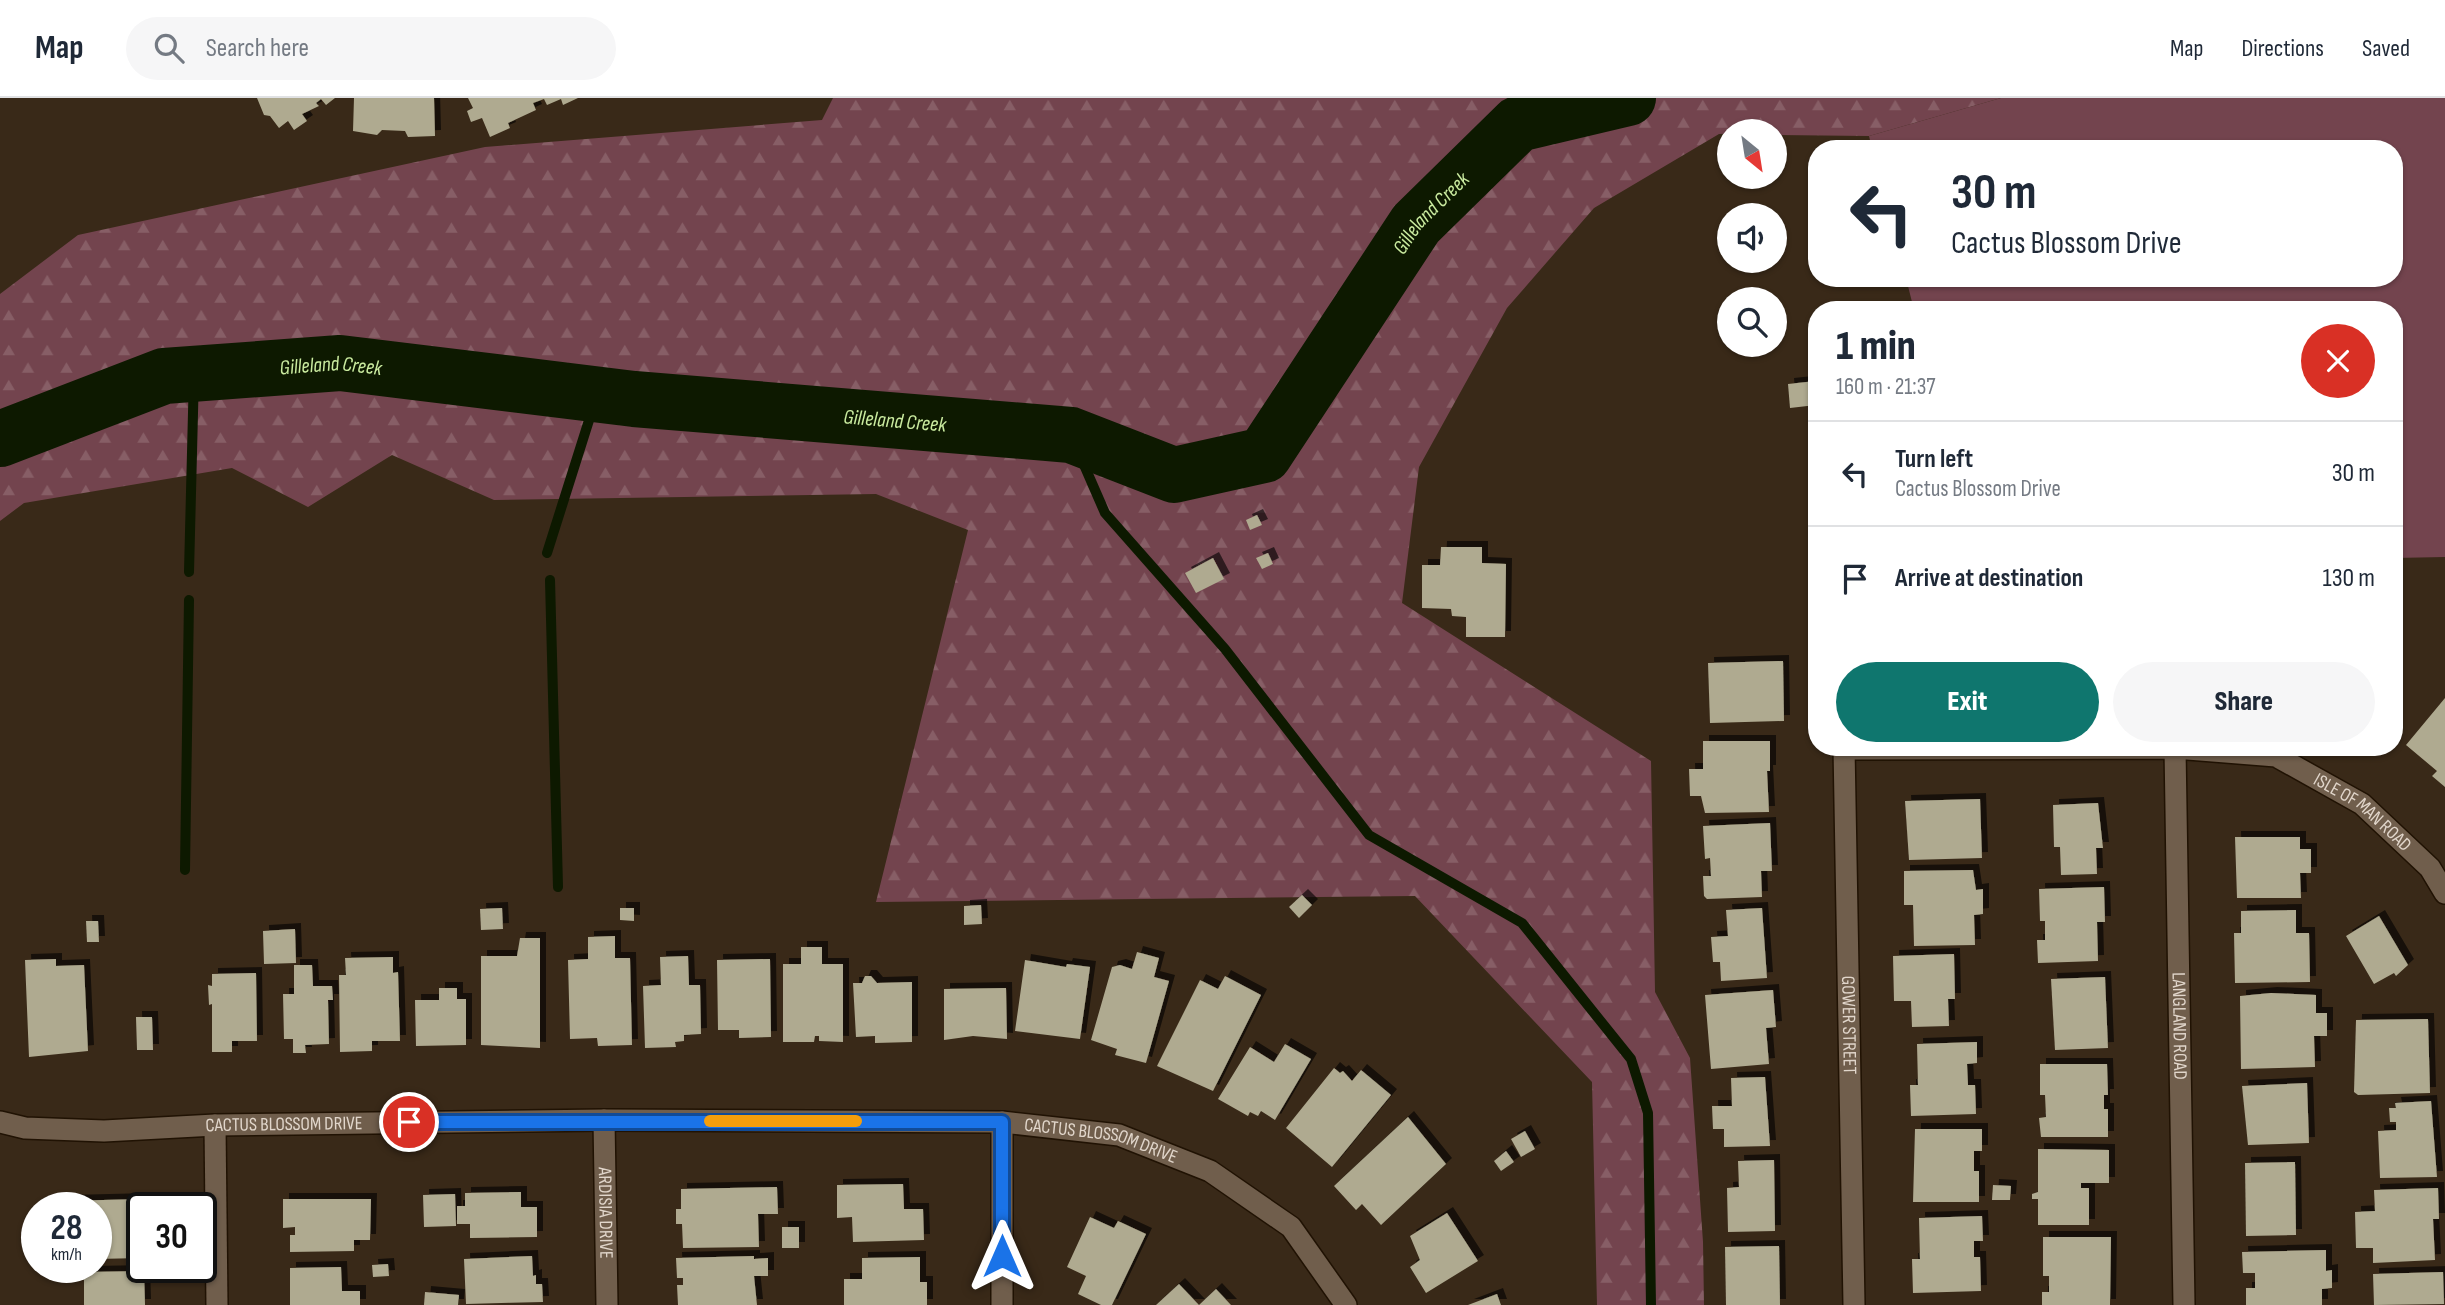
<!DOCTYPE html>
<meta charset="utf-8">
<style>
body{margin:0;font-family:"Sofia Sans Condensed",sans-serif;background:#f6f6f7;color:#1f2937;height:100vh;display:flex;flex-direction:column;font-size:26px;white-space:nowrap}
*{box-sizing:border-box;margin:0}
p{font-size:23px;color:#747a83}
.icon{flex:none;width:38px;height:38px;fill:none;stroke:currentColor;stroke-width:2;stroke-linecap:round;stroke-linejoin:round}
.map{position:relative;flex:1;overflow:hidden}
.panel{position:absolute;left:1808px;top:203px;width:595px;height:455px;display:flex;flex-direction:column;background:#fff;border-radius:28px;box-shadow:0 2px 5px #0004}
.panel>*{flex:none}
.top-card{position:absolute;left:1808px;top:42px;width:595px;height:147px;border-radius:28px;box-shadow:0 2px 5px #0004;background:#fff;color:#1f2937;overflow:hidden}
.needle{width:46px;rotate:150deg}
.fabs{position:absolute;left:1717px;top:21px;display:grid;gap:14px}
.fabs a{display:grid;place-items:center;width:70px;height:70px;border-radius:50%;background:#fff;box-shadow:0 2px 5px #0004;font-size:35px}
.speed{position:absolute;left:21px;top:1094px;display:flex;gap:14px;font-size:35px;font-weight:700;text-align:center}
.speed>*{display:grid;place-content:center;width:91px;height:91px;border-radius:50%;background:#fff;box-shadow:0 2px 5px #0004;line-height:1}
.speed small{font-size:18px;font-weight:400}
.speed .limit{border:4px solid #111;border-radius:10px;background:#fff;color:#111}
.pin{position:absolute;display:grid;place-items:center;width:60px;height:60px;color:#fff;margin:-30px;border:4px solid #fff;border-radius:50%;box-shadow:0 2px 7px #0007}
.me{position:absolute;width:77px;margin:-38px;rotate:0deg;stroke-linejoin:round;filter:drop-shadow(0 0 5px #0008)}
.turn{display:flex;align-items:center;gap:24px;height:147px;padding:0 28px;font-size:32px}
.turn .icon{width:91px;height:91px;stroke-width:2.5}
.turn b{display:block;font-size:49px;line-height:60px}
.round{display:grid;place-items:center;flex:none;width:74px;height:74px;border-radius:37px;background:#f6f6f7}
.headline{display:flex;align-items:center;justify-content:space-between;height:119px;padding:0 28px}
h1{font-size:42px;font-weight:800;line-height:52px}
.action{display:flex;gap:14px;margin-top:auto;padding:14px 28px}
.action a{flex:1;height:80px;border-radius:42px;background:#0f766e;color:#fff;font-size:28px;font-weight:800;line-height:80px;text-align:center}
.action a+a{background:#f6f6f7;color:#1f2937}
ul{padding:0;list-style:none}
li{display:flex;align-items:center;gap:21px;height:105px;padding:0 28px;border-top:2px solid #e0e1e3}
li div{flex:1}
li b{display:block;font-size:26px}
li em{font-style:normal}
header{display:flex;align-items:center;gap:42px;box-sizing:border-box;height:98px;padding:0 35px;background:#fff;border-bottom:2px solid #e0e1e3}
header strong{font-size:33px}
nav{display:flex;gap:38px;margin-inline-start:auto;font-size:24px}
.search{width:490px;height:63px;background:#f6f6f7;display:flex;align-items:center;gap:18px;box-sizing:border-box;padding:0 24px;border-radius:38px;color:#747a83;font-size:26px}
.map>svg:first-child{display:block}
.forest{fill:url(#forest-firs)}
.green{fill:#73444e}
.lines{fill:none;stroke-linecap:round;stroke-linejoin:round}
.stream{stroke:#0d1900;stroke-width:10}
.river{stroke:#0d1900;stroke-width:56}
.building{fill:#afaa90;filter:url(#shadow)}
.minor-casing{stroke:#201203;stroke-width:24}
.minor{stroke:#705e4c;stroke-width:21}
.route-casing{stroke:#114b97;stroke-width:18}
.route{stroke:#1a73e8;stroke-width:12}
.slow{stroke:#f59e0b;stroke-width:12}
.labels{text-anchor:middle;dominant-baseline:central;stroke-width:7;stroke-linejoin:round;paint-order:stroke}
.street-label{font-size:19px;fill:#e1d6cb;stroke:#1b140c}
.water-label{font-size:21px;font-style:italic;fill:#caeb9f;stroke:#1b140c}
</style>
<header>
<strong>Map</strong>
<div class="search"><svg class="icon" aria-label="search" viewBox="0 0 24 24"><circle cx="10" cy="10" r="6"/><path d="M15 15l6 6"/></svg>Search here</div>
<nav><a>Map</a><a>Directions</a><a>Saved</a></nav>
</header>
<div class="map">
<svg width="2445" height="1207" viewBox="0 0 2445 1207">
<defs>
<pattern id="forest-firs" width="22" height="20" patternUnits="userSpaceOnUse" patternTransform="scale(1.75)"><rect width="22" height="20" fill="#73444e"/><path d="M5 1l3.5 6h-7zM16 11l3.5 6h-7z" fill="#875e66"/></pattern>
<filter id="shadow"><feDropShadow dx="6" dy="-6" stdDeviation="0" flood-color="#0009"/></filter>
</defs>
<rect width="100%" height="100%" fill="#392918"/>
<polygon class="forest" points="833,0 2001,0 1869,38 1775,37 1774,33 1719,36 1594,110 1507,210 1419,369 1402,505 1651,663 1655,894 1690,960 1703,1144 1704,1207 1597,1207 1592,984 1415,798 876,804 968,432 876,396 494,402 392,357 308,409 232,370 24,405 0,423 0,196 78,137 485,49 822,22"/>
<polygon class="green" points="2001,0 2445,0 2445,459 2394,460 2394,212 1914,212 1906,180 2394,180 2394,51 1872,51 1869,38"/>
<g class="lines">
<g class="stream">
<polyline points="1071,337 1105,415 1225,551 1369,737 1522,825 1631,961 1648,1015 1651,1207"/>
<polyline points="547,455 597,297"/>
<polyline points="189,474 194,275"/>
<polyline points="550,482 558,789"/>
<polyline points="185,772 189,502"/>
</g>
<path class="river" id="s1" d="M 0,341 L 164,278 L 340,265 L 634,301 L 1071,337 L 1174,377 L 1264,357 L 1416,126 L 1518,26 L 1628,0"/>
</g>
<g class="building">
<polygon points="257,0 335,0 326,7 321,1 316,5 319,8 302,16 307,23 294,32 288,23 279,30 270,18 264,17"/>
<polygon points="354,0 434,0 435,38 408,39 405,33 382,32 377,37 353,33"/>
<polygon points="468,0 578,0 563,7 561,1 547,7 544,1 533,5 536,12 508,25 510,30 490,39 482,20 471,24 467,13 473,10"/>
<polygon points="1816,283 1816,307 1790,310 1788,286"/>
<polygon points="1257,417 1262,427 1250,432 1246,422"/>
<polygon points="1441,449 1482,449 1482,465 1506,466 1505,539 1466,539 1466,519 1452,518 1451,511 1422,510 1422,467 1440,467"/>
<polygon points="1268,455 1273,466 1262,471 1256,460"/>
<polygon points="1213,460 1224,481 1196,495 1185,475"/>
<polygon points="1783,563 1784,623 1710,625 1708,565"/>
<polygon points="2445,600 2445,689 2432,678 2437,673 2406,647"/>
<polygon points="1703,643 1770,643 1770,673 1767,673 1769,714 1705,715 1701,698 1690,698 1689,671 1703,671"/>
<polygon points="1980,701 1982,760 1909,762 1905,703"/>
<polygon points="2098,705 2103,750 2096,750 2097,776 2061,777 2060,749 2054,749 2053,707"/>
<polygon points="1770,725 1772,773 1761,773 1762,799 1707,801 1704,798 1703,778 1711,778 1710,760 1705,761 1703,728"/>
<polygon points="2235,739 2300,739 2300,751 2311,751 2311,775 2300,775 2301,800 2237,800"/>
<polygon points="1973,772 1976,792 1983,791 1983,816 1974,817 1975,847 1914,848 1913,807 1904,807 1904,773"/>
<polygon points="2104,789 2105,824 2097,824 2098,863 2038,865 2037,842 2045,842 2045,823 2040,823 2039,791"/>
<polygon points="1302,797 1312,807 1299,820 1289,809"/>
<polygon points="981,807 982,826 964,827 964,808"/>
<polygon points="502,810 503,831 481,832 480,811"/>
<polygon points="620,810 634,810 634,823 620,822"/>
<polygon points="1762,810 1767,880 1721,883 1720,864 1713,864 1711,839 1728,838 1726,812"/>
<polygon points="2296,812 2296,835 2309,835 2310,884 2235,885 2234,835 2241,835 2241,813"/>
<polygon points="2379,818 2408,867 2396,878 2394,875 2374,886 2346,838"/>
<polygon points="86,823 98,823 99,844 87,844"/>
<polygon points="295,831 296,865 264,866 263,833"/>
<polygon points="615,838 615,860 630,860 632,947 598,948 597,940 570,941 568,862 588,861 588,839"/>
<polygon points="520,840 540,840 540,950 481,947 481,858 517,858"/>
<polygon points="801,849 822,849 822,866 843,866 843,944 819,943 819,938 815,938 814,944 783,944 783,866 801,866"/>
<polygon points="1137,854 1159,860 1154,879 1169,883 1146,965 1115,957 1117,951 1091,942 1112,869 1120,867 1132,871"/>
<polygon points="1954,856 1955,901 1948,901 1949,928 1912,929 1911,903 1894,903 1893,858"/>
<polygon points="688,858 689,887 700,887 701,936 684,937 684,943 675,944 676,949 645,950 643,888 661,887 660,859"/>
<polygon points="393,859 393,875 398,874 400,943 372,943 372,953 340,954 339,877 346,877 345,860"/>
<polygon points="56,861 56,868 84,867 88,953 29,959 25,862"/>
<polygon points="770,861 771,939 739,940 739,932 718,932 717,862"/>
<polygon points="1025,862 1066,869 1067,866 1090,869 1080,941 1015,933"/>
<polygon points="294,867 312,867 313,888 332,888 333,902 328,902 329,946 305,947 306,955 293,955 293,941 284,941 283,896 294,896"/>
<polygon points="256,875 257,943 232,943 232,954 212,954 212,906 209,907 208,887 212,888 212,876"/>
<polygon points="865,878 871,878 877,885 912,884 912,944 875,945 875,938 856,939 853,885 862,885"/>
<polygon points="1225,878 1261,897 1213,993 1157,968 1200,882 1218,891"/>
<polygon points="2105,879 2108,950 2055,952 2051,881"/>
<polygon points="439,890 457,890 457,901 466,901 466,947 416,948 415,902 439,902"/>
<polygon points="1006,890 1007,941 973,938 944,942 944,891"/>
<polygon points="1773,892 1776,929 1766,930 1769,966 1711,971 1705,897"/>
<polygon points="2271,895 2316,897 2316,915 2327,915 2327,938 2314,938 2315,969 2241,971 2240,898"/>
<polygon points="136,919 152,919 153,952 137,952"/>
<polygon points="2428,921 2430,995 2358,997 2354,994 2356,922"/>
<polygon points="1977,944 1977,965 1967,966 1968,987 1975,987 1976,1016 1911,1018 1910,987 1918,987 1917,946"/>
<polygon points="1285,946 1311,961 1275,1022 1261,1013 1258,1018 1250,1014 1248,1018 1218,1001 1250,949 1274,964"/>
<polygon points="2040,966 2107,966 2108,997 2104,997 2104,1011 2108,1011 2108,1039 2041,1039 2039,1020 2046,1019 2045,997 2040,997"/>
<polygon points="1334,970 1340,975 1343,973 1352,983 1361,972 1391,997 1332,1069 1286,1030"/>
<polygon points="1765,979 1770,1048 1724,1049 1724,1031 1713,1031 1712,1008 1732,1008 1731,980"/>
<polygon points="2307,985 2309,1045 2248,1047 2242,988"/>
<polygon points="2431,1003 2437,1079 2380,1080 2378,1033 2396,1032 2396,1024 2390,1024 2389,1010 2396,1010 2395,1005"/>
<polygon points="1408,1019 1446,1066 1381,1127 1362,1106 1356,1112 1334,1088"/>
<polygon points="1915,1031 1982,1031 1982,1053 1974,1053 1974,1073 1979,1073 1979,1104 1913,1104"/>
<polygon points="1525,1033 1535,1051 1521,1059 1511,1041"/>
<polygon points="2038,1051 2109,1052 2109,1085 2081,1085 2081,1090 2089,1090 2089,1127 2038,1127 2038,1101 2032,1101 2032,1096 2038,1094"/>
<polygon points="1506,1053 1514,1064 1501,1073 1494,1063"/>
<polygon points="1774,1062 1775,1133 1728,1134 1727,1090 1739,1089 1738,1063"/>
<polygon points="2295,1064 2296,1137 2246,1138 2245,1065"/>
<polygon points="903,1086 904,1111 923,1111 924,1142 853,1144 852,1119 837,1120 837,1087"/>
<polygon points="1993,1087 2011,1088 2010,1102 1992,1102"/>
<polygon points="777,1089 778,1116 758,1116 759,1149 683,1150 682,1126 676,1126 676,1111 681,1111 681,1091"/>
<polygon points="2438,1090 2439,1121 2433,1121 2435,1162 2373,1165 2373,1150 2356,1150 2355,1114 2375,1113 2374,1092"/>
<polygon points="521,1094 521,1109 537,1109 537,1139 470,1140 470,1126 457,1126 457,1108 465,1108 465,1095"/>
<polygon points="455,1096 456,1128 424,1129 423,1097"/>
<polygon points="143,1101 142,1120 134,1120 134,1129 142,1128 142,1160 96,1161 96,1110 63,1110 63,1103"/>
<polygon points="283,1101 371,1101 370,1142 354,1142 354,1153 290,1154 290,1137 295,1137 295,1129 283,1130"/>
<polygon points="1447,1115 1478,1163 1426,1195 1410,1169 1420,1162 1410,1138"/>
<polygon points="1982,1118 1983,1143 1974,1143 1974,1159 1980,1159 1981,1193 1913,1195 1912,1161 1920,1161 1919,1120"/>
<polygon points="1090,1119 1114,1130 1118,1123 1146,1136 1112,1207 1101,1207 1078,1196 1086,1178 1067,1169"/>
<rect x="782" y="1129" width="17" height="21"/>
<polygon points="2043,1139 2111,1139 2110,1207 2042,1207 2042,1194 2049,1194 2049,1178 2043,1178"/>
<polygon points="1779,1148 1780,1207 1726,1207 1725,1149"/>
<polygon points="2326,1152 2326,1173 2332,1172 2332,1190 2322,1191 2322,1207 2246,1207 2246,1190 2255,1190 2255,1175 2243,1175 2242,1154"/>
<polygon points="532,1158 533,1178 536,1177 536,1186 542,1186 543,1204 466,1206 464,1161"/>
<polygon points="754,1158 754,1161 768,1160 768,1178 754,1178 757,1207 678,1207 677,1187 683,1187 683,1180 677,1180 676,1160"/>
<polygon points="920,1159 920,1184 927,1184 927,1207 844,1207 844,1181 862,1181 862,1160"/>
<polygon points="388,1166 389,1178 373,1179 372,1167"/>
<polygon points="341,1169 342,1193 360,1193 360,1207 290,1207 290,1170"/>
<polygon points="144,1173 145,1207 84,1207 84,1174"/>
<polygon points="2443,1174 2444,1206 2374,1207 2373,1176"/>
<polygon points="1179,1186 1199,1207 1156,1207"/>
<polygon points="1216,1191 1231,1207 1199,1207"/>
<polygon points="425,1194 459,1197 458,1207 424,1207"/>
<polygon points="1497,1196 1501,1207 1468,1207"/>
</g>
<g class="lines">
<defs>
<g id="minor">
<path id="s2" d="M 1844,649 L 1854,1207"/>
<path id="s3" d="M 2175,650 L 2184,1207"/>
<path id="s4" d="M 1843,651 L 2175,650 L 2276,658 L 2362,706 L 2430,770 L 2445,795"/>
<path id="s5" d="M 604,1022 L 607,1207"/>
<path id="s6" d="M 0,1024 L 25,1030 L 104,1033 L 215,1027 L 604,1022 L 1002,1024 L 1119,1037 L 1210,1073 L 1291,1129 L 1346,1207"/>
<polyline points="1002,1024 1002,1207"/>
<polyline points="215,1027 217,1207"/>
</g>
</defs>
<use href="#minor" class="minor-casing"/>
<use href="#minor" class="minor"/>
</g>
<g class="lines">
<defs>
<polyline id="route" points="409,1024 1002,1024 1002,1158"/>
</defs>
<use href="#route" class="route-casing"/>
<use href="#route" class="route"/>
<polyline class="slow" points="710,1023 856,1023"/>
</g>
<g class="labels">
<g class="street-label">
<text stroke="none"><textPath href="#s4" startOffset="537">ISLE OF MAN ROAD</textPath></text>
<text stroke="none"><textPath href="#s2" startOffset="278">GOWER STREET</textPath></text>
<text stroke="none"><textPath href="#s3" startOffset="278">LANGLAND ROAD</textPath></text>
<text stroke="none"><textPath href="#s6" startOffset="285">CACTUS BLOSSOM DRIVE</textPath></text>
<text stroke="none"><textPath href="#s6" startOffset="1104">CACTUS BLOSSOM DRIVE</textPath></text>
<text stroke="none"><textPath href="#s5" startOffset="93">ARDISIA DRIVE</textPath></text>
</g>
<g class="water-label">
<text stroke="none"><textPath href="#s1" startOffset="1584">Gilleland Creek</textPath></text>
<text stroke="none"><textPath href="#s1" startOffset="343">Gilleland Creek</textPath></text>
<text stroke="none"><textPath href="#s1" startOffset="910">Gilleland Creek</textPath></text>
</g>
</g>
</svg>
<div class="fabs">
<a><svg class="needle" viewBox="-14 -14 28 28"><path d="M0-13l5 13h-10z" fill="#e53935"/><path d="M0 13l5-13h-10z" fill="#747a83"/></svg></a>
<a><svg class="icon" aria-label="sound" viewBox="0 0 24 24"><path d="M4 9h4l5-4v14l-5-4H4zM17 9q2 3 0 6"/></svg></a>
<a><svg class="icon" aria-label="search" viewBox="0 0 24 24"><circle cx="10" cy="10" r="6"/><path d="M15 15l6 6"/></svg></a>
</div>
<div class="speed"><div>28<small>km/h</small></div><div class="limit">30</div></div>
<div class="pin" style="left:409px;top:1024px;background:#d93025"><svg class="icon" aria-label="arrive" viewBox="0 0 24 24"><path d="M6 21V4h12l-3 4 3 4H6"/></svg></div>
<svg class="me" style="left:1002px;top:1158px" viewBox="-20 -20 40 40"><path d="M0-17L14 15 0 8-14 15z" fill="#1a73e8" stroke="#fff" stroke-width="4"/></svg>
<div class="top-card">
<div class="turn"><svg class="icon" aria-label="left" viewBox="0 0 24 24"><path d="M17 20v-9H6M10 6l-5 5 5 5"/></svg><div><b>30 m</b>Cactus Blossom Drive</div></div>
</div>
<section class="panel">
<div class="headline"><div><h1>1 min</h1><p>160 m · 21:37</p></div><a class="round" style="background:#d93025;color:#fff"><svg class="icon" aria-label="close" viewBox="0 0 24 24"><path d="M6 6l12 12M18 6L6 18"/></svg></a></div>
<ul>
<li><svg class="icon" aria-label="left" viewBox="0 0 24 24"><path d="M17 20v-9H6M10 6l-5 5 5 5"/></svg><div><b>Turn left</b><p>Cactus Blossom Drive</p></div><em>30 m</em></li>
<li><svg class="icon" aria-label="arrive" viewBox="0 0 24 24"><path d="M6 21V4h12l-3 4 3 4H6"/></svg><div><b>Arrive at destination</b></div><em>130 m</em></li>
</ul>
<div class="action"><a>Exit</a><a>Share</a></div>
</section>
</div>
